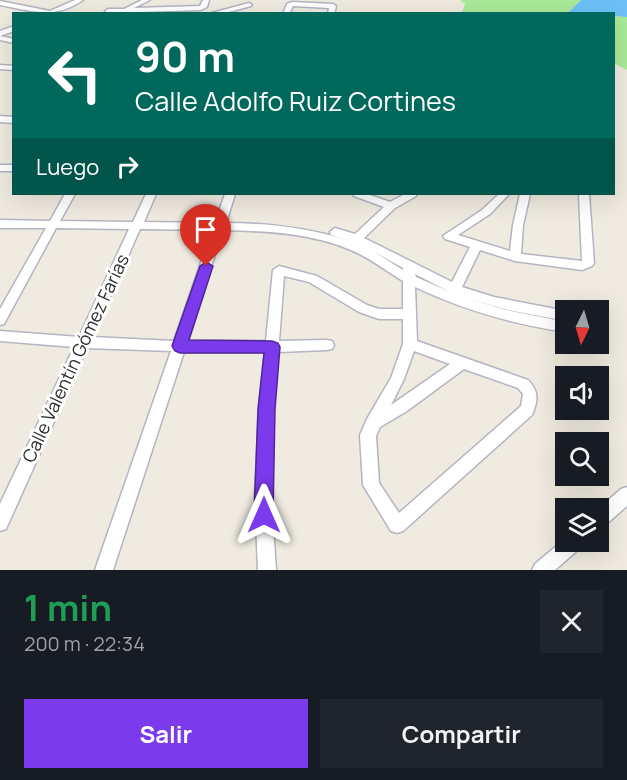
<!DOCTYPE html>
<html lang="es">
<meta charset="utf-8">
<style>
body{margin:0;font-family:Manrope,sans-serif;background:#20242c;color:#f1f3f6;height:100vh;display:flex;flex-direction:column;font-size:22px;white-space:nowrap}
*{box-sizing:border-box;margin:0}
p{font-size:20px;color:#9ea1a6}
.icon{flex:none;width:33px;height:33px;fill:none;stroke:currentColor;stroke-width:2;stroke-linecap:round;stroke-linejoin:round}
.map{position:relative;height:570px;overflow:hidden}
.panel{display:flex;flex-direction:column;background:#171b24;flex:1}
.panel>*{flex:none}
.top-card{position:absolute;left:12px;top:12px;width:603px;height:183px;border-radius:0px;box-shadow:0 6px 24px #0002;background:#00695c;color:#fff;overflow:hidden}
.needle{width:39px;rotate:185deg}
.tools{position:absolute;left:555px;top:300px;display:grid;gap:12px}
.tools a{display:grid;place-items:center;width:54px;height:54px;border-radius:0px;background:#171b24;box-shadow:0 6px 24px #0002;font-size:30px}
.pin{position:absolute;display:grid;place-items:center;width:51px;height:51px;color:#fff;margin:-62px -26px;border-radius:50% 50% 50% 0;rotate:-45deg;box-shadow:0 0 6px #0007}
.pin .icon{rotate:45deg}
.me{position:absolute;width:66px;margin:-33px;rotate:0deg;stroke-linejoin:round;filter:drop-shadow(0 0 4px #0008)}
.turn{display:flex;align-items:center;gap:21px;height:126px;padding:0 24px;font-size:27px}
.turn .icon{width:78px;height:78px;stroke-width:2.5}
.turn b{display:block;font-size:42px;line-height:51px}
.then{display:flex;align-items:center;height:57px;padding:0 24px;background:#0003;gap:12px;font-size:22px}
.round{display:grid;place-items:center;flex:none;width:63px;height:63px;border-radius:0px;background:#20242c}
.head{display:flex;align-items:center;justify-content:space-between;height:102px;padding:0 24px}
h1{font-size:36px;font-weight:700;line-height:45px;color:#1e9e55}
.action{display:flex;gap:12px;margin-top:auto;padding:12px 24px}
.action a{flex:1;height:69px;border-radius:0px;background:#7c3aed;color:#fff;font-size:24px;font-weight:700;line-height:69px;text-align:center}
.action a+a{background:#20242c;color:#f1f3f6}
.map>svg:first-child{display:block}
.green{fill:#aaea99}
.water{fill:#6dc1f8}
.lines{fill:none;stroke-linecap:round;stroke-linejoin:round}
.minor-casing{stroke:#b4b4c2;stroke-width:3}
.minor{fill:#fff;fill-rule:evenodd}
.route{fill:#7c3aed;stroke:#51269a;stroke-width:1.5}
.labels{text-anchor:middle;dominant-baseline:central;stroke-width:6;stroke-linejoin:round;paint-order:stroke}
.street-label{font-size:18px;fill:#2e2e2e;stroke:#fff}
</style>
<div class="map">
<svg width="627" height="570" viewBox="0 0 627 570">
<rect width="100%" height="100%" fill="#f0ebe0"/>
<g class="green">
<polygon points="460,0 581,0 570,12 585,13 462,13 465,4"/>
<polygon points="614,16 627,17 627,70 614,63"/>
</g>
<polygon class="water" points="581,0 627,0 627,17 614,16 614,14 569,12"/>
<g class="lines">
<defs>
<g id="minor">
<path d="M 75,0 L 83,0 C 54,20 32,11 0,5 L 0,1 L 50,11 Z"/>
<polygon points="142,0 150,0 134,8 200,6 203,0 209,0 207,7 201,10 108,13 105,11 108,9 124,9"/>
<polygon points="292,2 333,4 336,6 334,14 328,14 329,8 293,6 289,14 283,14 287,4"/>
<polygon points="249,3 252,5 251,6 221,14 208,14"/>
<polygon points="14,26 14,31 0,36 14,39 14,43 0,40 0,31"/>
<polygon points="0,65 14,66 14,70 0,69"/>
<polygon points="0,116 14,117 14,123 0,122"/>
<rect x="0" y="165" width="14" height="6"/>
<path d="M 65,194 L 75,194 L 60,221 L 133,222 L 146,194 L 156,194 L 144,222 L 215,223 L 225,194 L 235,194 L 226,223 C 269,223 309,228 350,241 L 331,235 L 330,232 L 335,228 L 355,234 L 384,207 L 354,196 L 353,194 L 367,194 L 390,202 L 405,194 L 417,194 L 416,196 L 395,208 L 364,238 L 452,282 L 470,247 L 445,239 L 443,236 L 482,210 L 499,194 L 509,194 L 490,214 L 458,235 L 510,251 L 513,225 L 520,194 L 530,194 L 523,225 L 521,254 L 582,261 L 579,194 L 589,194 L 594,263 L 592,266 L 582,270 L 515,261 L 480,250 L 462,287 L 494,297 L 566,311 L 566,321 L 508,310 L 466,298 L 506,310 L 566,322 L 566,332 C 513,324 463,310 415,287 L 417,341 L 528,380 C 539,391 538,401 532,415 L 403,531 L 397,533 L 391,531 L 363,485 L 360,435 L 367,419 L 391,378 L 403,344 L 403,319 L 379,319 L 359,312 L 309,282 L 284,276 L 279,341 L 327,340 L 332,341 L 334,345 L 332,349 L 327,350 L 278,352 L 273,409 L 271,497 L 276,570 L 258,570 L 255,497 L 259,409 L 265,352 L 184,352 L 113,570 L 95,570 L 171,351 L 87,348 L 6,529 L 0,531 L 0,504 L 74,347 L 0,341 L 0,331 L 79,337 L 129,229 L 56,228 L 4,324 L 0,325 L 0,309 L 46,228 L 0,228 L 0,220 L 50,221 ZM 140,229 L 212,230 L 174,341 L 92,337 ZM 223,230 C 266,231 311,233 351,250 C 370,258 386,271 403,281 L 403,309 L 379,309 L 367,305 L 317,276 L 279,266 L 273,270 L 266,341 L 187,341 ZM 373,251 L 403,268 L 403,270 ZM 415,274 L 448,291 L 416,277 ZM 414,351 L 450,364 L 391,405 L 404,379 ZM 464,369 L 518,388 L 523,394 L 521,406 L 399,513 L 379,483 L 376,436 L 380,427 L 407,411 Z"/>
<polygon points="627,487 627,506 604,526 598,528 598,509 621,489"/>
<polygon points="566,538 566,542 582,542 580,548 555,570 532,570 535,564"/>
</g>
</defs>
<use href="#minor" class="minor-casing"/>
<use href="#minor" class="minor"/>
</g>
<polygon class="route" points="206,262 213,266 189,340 272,341 278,343 280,347 275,409 273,515 270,522 264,525 257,522 254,515 258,409 264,353 180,353 175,351 172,346 200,266"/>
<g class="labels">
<g class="street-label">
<text transform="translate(75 358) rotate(-65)">Calle Valentín Gómez Farías</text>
</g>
</g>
</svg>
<div class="tools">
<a><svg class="needle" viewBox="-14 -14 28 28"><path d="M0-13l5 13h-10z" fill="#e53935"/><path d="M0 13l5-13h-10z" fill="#9ea1a6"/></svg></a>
<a><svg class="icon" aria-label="sound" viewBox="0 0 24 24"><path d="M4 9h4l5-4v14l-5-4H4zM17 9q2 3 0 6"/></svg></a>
<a><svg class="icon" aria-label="search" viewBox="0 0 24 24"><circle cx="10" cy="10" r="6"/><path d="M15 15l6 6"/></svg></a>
<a><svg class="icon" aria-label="layers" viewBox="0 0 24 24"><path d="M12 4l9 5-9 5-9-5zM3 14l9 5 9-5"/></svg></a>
</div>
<div class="pin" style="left:206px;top:266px;background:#d93025"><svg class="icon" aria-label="arrive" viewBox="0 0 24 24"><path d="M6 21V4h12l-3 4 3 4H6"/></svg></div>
<svg class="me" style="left:264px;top:515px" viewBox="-20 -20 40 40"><path d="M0-17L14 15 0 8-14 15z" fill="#7c3aed" stroke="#fff" stroke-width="4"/></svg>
<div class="top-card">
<div class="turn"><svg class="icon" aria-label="left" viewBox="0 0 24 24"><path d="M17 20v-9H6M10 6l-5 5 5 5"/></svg><div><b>90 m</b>Calle Adolfo Ruiz Cortines</div></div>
<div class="then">Luego<svg class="icon" aria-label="right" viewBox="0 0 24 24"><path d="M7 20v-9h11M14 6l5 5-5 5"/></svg></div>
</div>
</div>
<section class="panel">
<div class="head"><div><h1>1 min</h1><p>200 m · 22:34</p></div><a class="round"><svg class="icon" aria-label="close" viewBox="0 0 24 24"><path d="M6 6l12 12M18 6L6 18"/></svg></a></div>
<div class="action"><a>Salir</a><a>Compartir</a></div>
</section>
